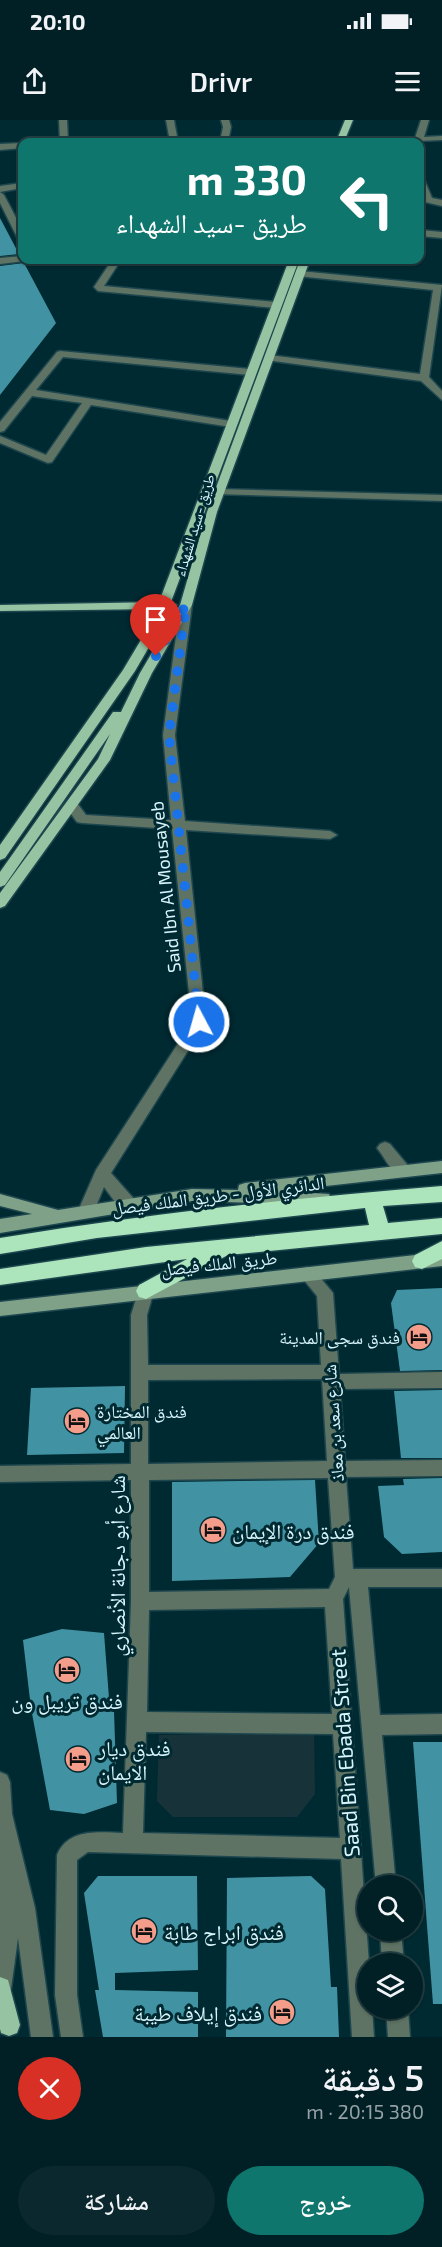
<!DOCTYPE html>
<html lang="ar">
<meta charset="utf-8">
<style>
body{margin:0;font-family:"Exo 2","Noto Naskh Arabic",sans-serif;background:#0a282e;color:#f1f3f6;direction:rtl;height:100vh;display:flex;flex-direction:column;font-size:22px;white-space:nowrap}
*{box-sizing:border-box;margin:0}
p{font-size:20px;color:#95a3a7}
.icon{flex:none;width:33px;height:33px;fill:none;stroke:currentColor;stroke-width:2;stroke-linecap:round;stroke-linejoin:round}
.map{position:relative;height:1917px;overflow:hidden;direction:ltr}
.sheet{display:flex;flex-direction:column;background:#002026;flex:1}
.sheet>*{flex:none}
.banner{position:absolute;left:18px;top:18px;width:406px;height:126px;border-radius:12px;box-shadow:0 2px 4px #0004,0 0 0 2px #223e43;direction:rtl;background:#0f766e;color:#fff;overflow:hidden}
.buttons{position:absolute;left:357px;top:1755px;display:grid;gap:12px}
.buttons a{display:grid;place-items:center;width:66px;height:66px;border-radius:50%;background:#002026;box-shadow:0 2px 4px #0004,0 0 0 2px #223e43;font-size:30px}
.pin{position:absolute;display:grid;place-items:center;width:51px;height:51px;color:#fff;margin:-62px -26px;border-radius:50% 50% 50% 0;rotate:-45deg;box-shadow:0 0 6px #0007}
.pin .icon{rotate:45deg}
.me{position:absolute;width:66px;margin:-33px;rotate:354deg;stroke-linejoin:round;filter:drop-shadow(0 0 4px #0008)}
.turn{display:flex;align-items:center;gap:21px;height:126px;padding:0 18px;font-size:27px}
.turn .icon{width:78px;height:78px;stroke-width:2.5}
.turn b{display:block;font-size:42px;line-height:51px}
.round{display:grid;place-items:center;flex:none;width:63px;height:63px;border-radius:32px;background:#0a282e}
.headline{display:flex;align-items:center;justify-content:space-between;height:102px;padding:0 18px}
h1{font-size:36px;font-weight:600;line-height:45px}
.button{display:flex;gap:12px;margin-top:auto;padding:12px 18px}
.button a{flex:1;height:69px;border-radius:36px;background:#0f766e;color:#fff;font-size:24px;font-weight:600;line-height:69px;text-align:center}
.button a+a{background:#0a282e;color:#f1f3f6}
.status{display:flex;justify-content:space-between;align-items:center;height:42px;padding:0 30px;background:#002026;direction:ltr}
.status svg{height:16px;fill:currentColor}
header{display:flex;justify-content:space-between;align-items:center;height:78px;padding:0 18px;background:#002026;font-size:27px;font-weight:600}
.map>svg:first-child{display:block}
.built{fill:#173339}
.building{fill:#4193a3}
.lines{fill:none;stroke-linecap:round;stroke-linejoin:round}
.street-casing{stroke:#1e464e;stroke-width:3}
.secondary-casing{stroke:#1e464e;stroke-width:3}
.primary-casing{stroke:#1e464e;stroke-width:3}
.highway-casing{stroke:#1e464e;stroke-width:3}
.street{fill:#5e7363;fill-rule:evenodd}
.secondary{fill:#7ea187;fill-rule:evenodd}
.primary{fill:#96c4a2;fill-rule:evenodd}
.highway{fill:#ace4bb;fill-rule:evenodd}
.route{stroke:#1a73e8;stroke-width:10;stroke-dasharray:0 18}
.labels{text-anchor:middle;dominant-baseline:central;stroke-width:6;stroke-linejoin:round;paint-order:stroke}
.far-street-label{font-size:15px;fill:#d8f5fc;stroke:#002a32}
.street-label{font-size:18px;fill:#d8f5fc;stroke:#002a32}
.poi-label{font-size:18px;fill:#d8f5fc;stroke:#002a32;text-anchor:end}
.near-poi-label{font-size:21px;fill:#d8f5fc;stroke:#002a32;text-anchor:start}
.near-street-label{font-size:21px;fill:#d8f5fc;stroke:#002a32}
</style>
<div class="status"><b>20:10</b><svg viewBox="0 0 49 12"><path d="M0 12V9h3v3zM5 12V6h3v6zM10 12V3h3v9zM15 12V0h3v12zM26 1h20v11H26zM47 4h2v5h-2z"/></svg></div>
<header><svg class="icon" aria-label="menu" viewBox="0 0 24 24"><path d="M4 6h16M4 12h16M4 18h16"/></svg>Drivr<svg class="icon" aria-label="share" viewBox="0 0 24 24"><path d="M12 15V3M7 8l5-5 5 5M5 13v7h14v-7"/></svg></header>
<div class="map">
<svg width="442" height="1917" viewBox="0 0 442 1917">
<rect width="100%" height="100%" fill="#002a32"/>
<polygon class="built" points="314,1612 315,1674 297,1697 173,1697 157,1681 159,1615"/>
<g class="building">
<polygon points="0,98 19,134 0,136"/>
<polygon points="24,143 56,203 0,275 0,146"/>
<polygon points="442,1168 442,1250 400,1251 391,1183 397,1170"/>
<polygon points="125,1266 124,1333 27,1335 31,1268"/>
<polygon points="442,1270 442,1338 401,1338 394,1271"/>
<polygon points="442,1358 442,1432 402,1434 384,1417 378,1366 404,1365 403,1359"/>
<polygon points="315,1360 319,1423 290,1457 172,1461 172,1362"/>
<polygon points="62,1509 104,1513 110,1591 114,1591 117,1683 84,1694 50,1690 31,1588 23,1520"/>
<polygon points="413,1622 442,1622 442,1884 433,1884"/>
<polygon points="98,1756 197,1756 198,1850 115,1853 115,1870 198,1872 198,1917 103,1917 95,1870 99,1870 84,1773"/>
<polygon points="311,1756 325,1769 331,1867 337,1867 339,1917 226,1917 227,1758"/>
</g>
<g class="lines">
<defs>
<g id="street">
<polygon points="59,0 67,0 68,22 60,22"/>
<polygon points="166,0 174,0 178,22 170,22"/>
<polygon points="221,0 229,0 231,7 228,22 220,22 223,7"/>
<polygon points="421,0 429,0 424,17 442,16 442,20 395,22 399,19 415,18"/>
<polygon points="22,23 22,28 0,30 0,24"/>
<polygon points="420,56 424,59 432,78 442,80 442,86 425,82 420,70"/>
<polygon points="22,63 22,68 0,72 0,66"/>
<polygon points="0,72 4,75 22,109 22,120 17,117 0,83"/>
<polygon points="420,110 442,112 442,118 420,116"/>
<polygon points="22,136 25,141 0,144 0,138"/>
<polygon points="112,140 121,140 104,166 276,182 281,185 276,188 98,171 94,167"/>
<polygon points="300,151 442,165 429,257 442,271 442,280 421,261 266,240 266,236 269,235 420,254 433,170 297,156 295,154"/>
<polygon points="60,231 250,249 255,252 250,255 63,237 36,270 231,301 236,304 231,307 91,285 52,342 48,343 0,323 0,316 46,335 82,283 32,276 4,311 0,312 0,302 57,232"/>
<polygon points="219,369 442,375 442,381 215,374 214,372"/>
<path d="M 186,482 L 192,485 L 175,615 L 185,701 L 330,711 L 337,715 L 330,719 L 186,710 L 206,902 L 111,1053 L 134,1079 L 136,1084 L 134,1089 C 120,1093 112,1077 104,1067 L 92,1096 L 86,1097 L 80,1096 L 78,1091 L 96,1050 L 192,902 L 172,709 L 82,703 L 77,702 L 65,686 L 72,682 L 77,683 L 86,695 L 171,700 L 163,615 L 180,485 Z"/>
<path d="M 385,1022 L 390,1024 L 410,1048 L 412,1052 L 410,1056 C 396,1061 387,1042 380,1032 L 377,1028 L 380,1024 Z"/>
<path d="M 307,1147 L 313,1149 L 333,1173 L 339,1254 L 442,1252 L 442,1268 L 340,1269 L 345,1341 L 442,1340 L 442,1356 L 346,1357 L 353,1449 L 442,1449 L 442,1467 L 368,1467 L 380,1595 L 442,1594 L 442,1614 L 382,1615 L 396,1766 L 376,1766 L 349,1467 L 343,1479 L 369,1844 L 368,1888 L 372,1888 L 374,1917 L 352,1917 L 341,1739 L 88,1732 L 77,1740 L 77,1875 L 83,1917 L 61,1917 L 55,1875 L 57,1735 C 68,1708 99,1712 123,1713 L 131,1481 L 131,1360 L 0,1362 L 0,1346 L 131,1344 L 131,1195 L 140,1166 L 146,1164 L 152,1166 L 154,1171 L 147,1195 L 148,1245 L 321,1245 L 317,1176 L 299,1154 L 301,1149 ZM 322,1259 L 327,1341 L 148,1344 L 148,1260 ZM 328,1358 L 335,1457 L 329,1469 L 149,1472 L 149,1360 ZM 325,1487 L 332,1594 L 147,1592 L 149,1490 ZM 146,1612 L 333,1614 L 340,1718 L 143,1713 Z"/>
<polygon points="0,1652 7,1655 10,1662 12,1694 35,1788 53,1917 31,1917 18,1818 11,1869 8,1877 0,1880"/>
<polygon points="380,1810 401,1810 404,1844 382,1844"/>
<polygon points="386,1888 408,1888 410,1917 388,1917"/>
</g>
<g id="secondary">
<polygon points="442,1041 442,1053 281,1071 329,1074 331,1079 329,1084 323,1085 192,1081 0,1113 0,1099 32,1094 0,1086 0,1074 58,1090 192,1069 238,1070 239,1065 245,1063"/>
<polygon points="442,1132 442,1146 0,1196 0,1182"/>
</g>
<g id="primary">
<polygon points="345,0 353,0 344,22 336,22"/>
<polygon points="289,140 299,140 171,482 177,485 168,489 163,503 135,551 5,738 0,740 0,725 123,550 151,503 157,489 0,491 0,485 159,482"/>
<polygon points="300,140 310,140 217,392 192,485 152,553 110,640 5,786 0,788 0,773 98,639 110,614 5,765 0,767 0,752 113,592 121,592 140,553 180,485 207,392"/>
<polygon points="0,1857 8,1860 20,1905 17,1913 9,1916 1,1913 0,1909"/>
</g>
<g id="highway">
<path d="M 442,1066 L 442,1082 L 383,1086 L 388,1103 L 442,1098 L 442,1114 L 228,1135 L 146,1179 L 139,1177 L 136,1171 L 139,1165 L 187,1139 L 0,1165 L 0,1149 L 146,1127 L 369,1105 L 365,1088 L 97,1118 L 0,1134 L 0,1118 C 146,1094 294,1078 442,1066 Z"/>
<polygon points="442,1121 442,1139 422,1149 415,1147 412,1141 415,1135"/>
</g>
</defs>
<use href="#street" class="street-casing"/>
<use href="#secondary" class="secondary-casing"/>
<use href="#primary" class="primary-casing"/>
<use href="#highway" class="highway-casing"/>
<use href="#street" class="street"/>
<use href="#secondary" class="secondary"/>
<use href="#primary" class="primary"/>
<use href="#highway" class="highway"/>
</g>
<g class="lines">
<polyline class="route" points="156,536 186,485 169,615 199,902"/>
</g>
<defs>
<symbol id="hotel-disc" viewBox="-11 -11 22 22"><circle r="9.5" fill="#f49d8b" stroke="#002a32"/><path d="M-6-4.5h1.5V1H6V5H4.5V3h-9V5H-6ZM-4 0a1.8 1.8 0 1 1 3.6 0ZM.5 0V-2.5h3Q6-2.5 6 0Z" fill="#111"/></symbol>
</defs>
<g fill-rule="evenodd">
<use href="#hotel-disc" x="404" y="1202" width="30" height="30"/>
<use href="#hotel-disc" x="62" y="1286" width="30" height="30"/>
<use href="#hotel-disc" x="198" y="1395" width="30" height="30"/>
<use href="#hotel-disc" x="52" y="1535" width="30" height="30"/>
<use href="#hotel-disc" x="63" y="1624" width="30" height="30"/>
<use href="#hotel-disc" x="129" y="1796" width="30" height="30"/>
<use href="#hotel-disc" x="267" y="1877" width="30" height="30"/>
</g>
<g class="labels">
<g class="far-street-label">
<text transform="translate(194 405) rotate(-73)">طريق -سيد الشهداء</text>
</g>
<g class="street-label">
<text transform="translate(165 767) rotate(-96)">Said Ibn Al Mousayeb</text>
<text transform="translate(218 1075) rotate(-7)">الدائري الأول - طريق الملك فيصل</text>
<text transform="translate(219 1143) rotate(-6)">طريق الملك فيصل</text>
<text transform="translate(333 1303) rotate(-94)">شارع سعد بن معاذ</text>
</g>
<g class="poi-label">
<text x="400" y="1217">فندق سجى المدينة</text>
<text x="97" y="1291" text-anchor="start">فندق المختارة<tspan x="97" dy="21">العالمي</tspan></text>
</g>
<g class="near-poi-label">
<text x="232" y="1410">فندق درة الإيمان</text>
<text x="67" y="1580" text-anchor="middle">فندق تريبل ون</text>
<text x="98" y="1627">فندق ديار<tspan x="98" dy="24">الايمان</tspan></text>
<text x="164" y="1811">فندق ابراج طابة</text>
<text x="262" y="1892" text-anchor="end">فندق إيلاف طيبة</text>
</g>
<g class="near-street-label">
<text transform="translate(116 1446) rotate(-90)">شارع أبو دجانة الأنصاري</text>
<text transform="translate(344 1633) rotate(-94)">Saad Bin Ebada Street</text>
</g>
</g>
</svg>
<div class="buttons">
<a><svg class="icon" aria-label="search" viewBox="0 0 24 24"><circle cx="10" cy="10" r="6"/><path d="M15 15l6 6"/></svg></a>
<a><svg class="icon" aria-label="layers" viewBox="0 0 24 24"><path d="M12 4l9 5-9 5-9-5zM3 14l9 5 9-5"/></svg></a>
</div>
<div class="pin" style="left:156px;top:536px;background:#d93025"><svg class="icon" aria-label="arrive" viewBox="0 0 24 24"><path d="M6 21V4h12l-3 4 3 4H6"/></svg></div>
<svg class="me" style="left:199px;top:902px" viewBox="-20 -20 40 40"><circle r="17" fill="#1a73e8" stroke="#fff" stroke-width="3"/><path d="M0-11L8 9 0 5-8 9z" fill="#fff"/></svg>
<div class="banner">
<div class="turn"><svg class="icon" aria-label="left" viewBox="0 0 24 24"><path d="M17 20v-9H6M10 6l-5 5 5 5"/></svg><div><b>330 m</b>طريق -سيد الشهداء</div></div>
</div>
</div>
<section class="sheet">
<div class="headline"><div><h1>5 دقيقة</h1><p>380 m · 20:15</p></div><a class="round" style="background:#d93025;color:#fff"><svg class="icon" aria-label="close" viewBox="0 0 24 24"><path d="M6 6l12 12M18 6L6 18"/></svg></a></div>
<div class="button"><a>خروج</a><a>مشاركة</a></div>
</section>
